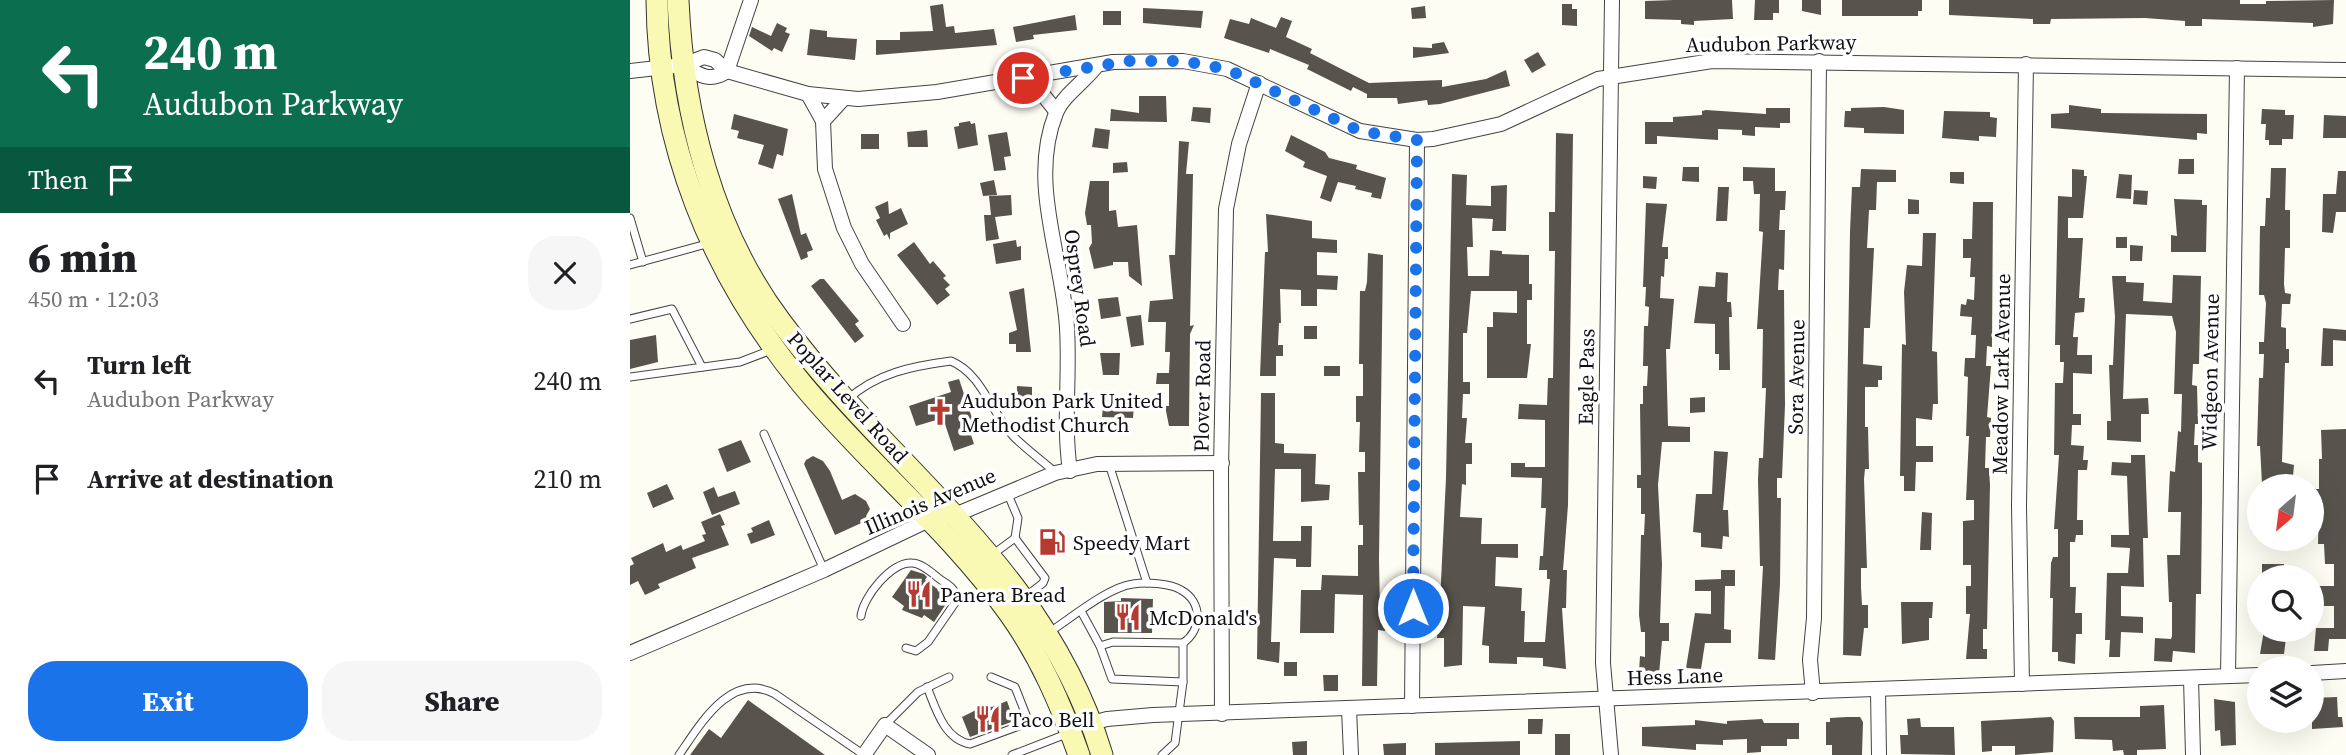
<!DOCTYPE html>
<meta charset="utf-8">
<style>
body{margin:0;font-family:"Source Serif 4",serif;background:#f6f6f6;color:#202124;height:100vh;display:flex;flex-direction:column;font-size:26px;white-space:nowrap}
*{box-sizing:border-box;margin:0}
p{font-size:23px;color:#757577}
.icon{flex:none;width:38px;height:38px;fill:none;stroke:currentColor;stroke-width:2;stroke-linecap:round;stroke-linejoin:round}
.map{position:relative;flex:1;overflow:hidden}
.side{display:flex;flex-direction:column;background:#fff;width:630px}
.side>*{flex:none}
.top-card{background:#0b6e4f;color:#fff;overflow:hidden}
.needle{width:46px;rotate:208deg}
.fabs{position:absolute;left:1617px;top:474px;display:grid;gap:14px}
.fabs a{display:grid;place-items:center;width:77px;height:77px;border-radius:50%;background:#fff;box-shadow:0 7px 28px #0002;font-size:35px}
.pin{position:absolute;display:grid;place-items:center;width:60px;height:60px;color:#fff;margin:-30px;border:4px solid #fff;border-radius:50%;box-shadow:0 2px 7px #0007}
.me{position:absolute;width:77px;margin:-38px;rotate:0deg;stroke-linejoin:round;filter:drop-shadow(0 0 5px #0008)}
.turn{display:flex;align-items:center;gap:24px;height:147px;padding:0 28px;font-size:32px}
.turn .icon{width:91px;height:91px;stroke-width:2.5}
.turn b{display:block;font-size:49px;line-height:60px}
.then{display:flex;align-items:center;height:66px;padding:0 28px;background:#0003;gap:14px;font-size:26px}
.round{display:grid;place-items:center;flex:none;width:74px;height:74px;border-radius:28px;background:#f6f6f6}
.overview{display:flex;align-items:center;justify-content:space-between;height:119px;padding:0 28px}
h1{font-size:42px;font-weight:800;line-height:52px}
.cta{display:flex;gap:14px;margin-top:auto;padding:14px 28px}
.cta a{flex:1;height:80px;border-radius:28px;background:#1a73e8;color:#fff;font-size:28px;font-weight:800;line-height:80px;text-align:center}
.cta a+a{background:#f6f6f6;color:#202124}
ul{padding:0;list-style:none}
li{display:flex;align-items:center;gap:21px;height:98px;padding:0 28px}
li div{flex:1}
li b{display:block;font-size:26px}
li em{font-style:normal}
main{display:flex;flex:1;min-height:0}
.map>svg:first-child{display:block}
.building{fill:#58534d}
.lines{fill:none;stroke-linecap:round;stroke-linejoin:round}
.service-casing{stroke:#434343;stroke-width:9}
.minor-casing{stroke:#434343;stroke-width:16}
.secondary-casing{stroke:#323232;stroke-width:23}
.service{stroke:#fff;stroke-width:7}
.minor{stroke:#fff;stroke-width:14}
.secondary{stroke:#f9f9b4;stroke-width:21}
.route{stroke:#1a73e8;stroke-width:12;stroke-dasharray:0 21.6}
.labels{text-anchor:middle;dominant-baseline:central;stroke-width:7;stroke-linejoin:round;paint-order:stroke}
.street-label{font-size:21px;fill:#101010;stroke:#fff}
.poi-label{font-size:21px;fill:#101010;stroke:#fff;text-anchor:start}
</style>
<main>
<section class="side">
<div class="top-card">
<div class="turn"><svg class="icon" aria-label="left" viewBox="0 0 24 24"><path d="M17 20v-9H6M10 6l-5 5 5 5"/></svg><div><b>240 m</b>Audubon Parkway</div></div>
<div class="then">Then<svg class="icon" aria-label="arrive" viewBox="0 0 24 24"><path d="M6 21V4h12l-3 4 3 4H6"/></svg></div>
</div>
<div class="overview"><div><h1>6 min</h1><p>450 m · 12:03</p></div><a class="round"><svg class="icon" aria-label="close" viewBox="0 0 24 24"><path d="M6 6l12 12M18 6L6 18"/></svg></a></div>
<ul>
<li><svg class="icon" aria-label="left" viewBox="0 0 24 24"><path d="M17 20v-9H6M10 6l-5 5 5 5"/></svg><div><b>Turn left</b><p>Audubon Parkway</p></div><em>240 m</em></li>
<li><svg class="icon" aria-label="arrive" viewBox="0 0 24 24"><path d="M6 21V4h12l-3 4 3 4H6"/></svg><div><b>Arrive at destination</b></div><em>210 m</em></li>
</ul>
<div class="cta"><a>Exit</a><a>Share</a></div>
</section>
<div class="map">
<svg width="1716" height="755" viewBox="0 0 1716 755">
<rect width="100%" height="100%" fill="#fefdf4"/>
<g class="building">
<polygon points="1044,0 1102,0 1103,19 1064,21 1064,25 1051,24 1051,20 1015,19 1015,1"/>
<polygon points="1125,0 1149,0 1149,13 1143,13 1143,20 1124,20"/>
<polygon points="1172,0 1191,0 1191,15 1172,11"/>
<polygon points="1212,0 1292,0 1292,11 1288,11 1288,16 1212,16"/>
<polygon points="1319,0 1610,0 1610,4 1636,4 1636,1 1704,0 1703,24 1683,27 1683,23 1572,19 1572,26 1555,26 1555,21 1515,18 1421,19 1420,24 1403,24 1403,19 1319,15"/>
<polygon points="313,4 316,27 324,26 325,33 364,29 367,45 246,55 246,40 270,40 270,32 303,31 300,6"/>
<polygon points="932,4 942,4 942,9 947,9 947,26 932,25"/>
<polygon points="795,6 796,18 782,19 781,8"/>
<polygon points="513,8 573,11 571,28 513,23"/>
<rect x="473" y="11" width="18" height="14"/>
<polygon points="445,15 447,30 403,35 404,39 386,42 383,27"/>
<polygon points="651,17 662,21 656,37 682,49 680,53 739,83 812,80 812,87 856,79 876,70 880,86 810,104 798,105 797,100 768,104 767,98 737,98 737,94 723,87 721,91 677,69 679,65 640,49 639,53 594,38 600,19 619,24 621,18 646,28"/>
<polygon points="147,23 157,28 155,32 160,34 152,52 144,48 142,51 119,36 122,27 141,36"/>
<polygon points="180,29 197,31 197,37 227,39 225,60 177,55"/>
<polygon points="814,42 819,53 783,58 783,47 802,48 802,44"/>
<polygon points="908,52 916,65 902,73 894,60"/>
<polygon points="509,96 536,96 537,122 480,121 481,109 509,113"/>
<polygon points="1439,105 1471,109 1471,113 1577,114 1577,134 1567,133 1567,140 1556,139 1421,128 1421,114 1439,113"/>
<polygon points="563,107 581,108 580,123 561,121"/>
<polygon points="1254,107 1274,110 1274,134 1234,133 1234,128 1214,127 1215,111 1221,111 1221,108"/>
<polygon points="1136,108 1160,108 1160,123 1150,123 1150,128 1125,127 1125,136 1112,135 1112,130 1088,129 1088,140 1027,136 1027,144 1015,144 1015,122 1043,122 1043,117 1072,115 1072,111 1076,110 1136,114"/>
<polygon points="1632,109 1655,110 1655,115 1664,115 1663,139 1652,139 1652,145 1639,145 1639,140 1635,140 1636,124 1631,124"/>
<polygon points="1314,111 1360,112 1360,117 1367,118 1366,137 1349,136 1349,141 1312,138"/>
<polygon points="104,114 158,129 153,156 147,154 143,169 128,164 134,145 107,138 109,131 101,129"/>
<polygon points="1694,115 1716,116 1716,138 1693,138"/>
<polygon points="340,121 341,124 345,123 348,145 328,149 324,127 329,126 329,123"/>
<polygon points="465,128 480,130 478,149 462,147"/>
<polygon points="297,130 298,147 278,147 277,132"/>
<polygon points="377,132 381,156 374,157 376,170 364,171 358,135"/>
<polygon points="926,133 943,134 938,505 933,570 937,570 936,608 932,608 936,669 913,666 913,658 887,657 887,664 859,663 859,646 852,645 855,607 833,606 832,665 814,667 814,638 807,638 808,626 813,626 814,602 810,602 816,478 822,174 837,175 836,205 861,206 861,186 877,185 876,231 862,231 863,219 842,218 843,247 837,247 838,276 859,276 860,250 872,251 872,254 899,255 899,284 902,284 902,300 897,300 897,344 901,344 897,378 857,378 857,327 863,327 863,312 887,313 887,291 841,291 837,333 833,333 833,382 840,382 840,394 833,394 832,418 837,418 835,443 842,443 842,464 836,464 836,485 832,484 830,517 852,518 851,544 888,544 888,558 866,557 865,586 892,588 891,611 895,611 894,642 915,642 920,579 917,579 917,570 909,570 910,556 913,556 916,508 911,508 912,478 881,477 881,463 895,463 895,467 915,467 915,420 888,419 889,404 917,405 918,378 923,378 925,251 919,251 919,212 925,212"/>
<rect x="231" y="134" width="18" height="15"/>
<polygon points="661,135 695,152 699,158 727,165 726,169 756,178 751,199 741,197 742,193 725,189 726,186 708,182 701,202 690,198 697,176 673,167 675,162 655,151"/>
<polygon points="549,141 559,142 556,174 563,174 560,326 564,325 560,334 559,426 539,426 535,406 539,406 539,384 526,384 527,373 539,373 540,352 535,352 536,322 518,322 520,301 543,299 539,255 545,255"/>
<polygon points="1549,159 1564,159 1564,174 1548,174"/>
<polygon points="497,162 498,172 483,173 483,163"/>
<polygon points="1053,167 1069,167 1069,182 1052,181"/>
<polygon points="1113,167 1145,168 1145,191 1156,191 1155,210 1150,210 1149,230 1155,230 1154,270 1149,269 1148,290 1154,290 1155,405 1152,478 1147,478 1147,498 1151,498 1150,584 1145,660 1128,659 1133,566 1130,566 1128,479 1129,458 1133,458 1136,388 1132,388 1133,329 1127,329 1133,232 1129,231 1130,194 1124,194 1123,181 1113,181"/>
<polygon points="1641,168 1656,168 1655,210 1660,210 1660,248 1655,248 1654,284 1655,293 1661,294 1660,304 1652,304 1651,327 1656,328 1656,349 1659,349 1659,363 1655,363 1652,462 1664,465 1663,476 1659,476 1659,481 1643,480 1643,484 1632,484 1630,446 1627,446 1629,378 1633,378 1634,354 1629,354 1629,342 1634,342 1636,303 1634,295 1629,295 1630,226 1635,226 1636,198 1640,198"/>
<polygon points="1231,169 1266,170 1266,182 1247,182 1246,210 1239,210 1237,248 1244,248 1240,328 1234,328 1233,364 1252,366 1252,380 1248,380 1248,387 1235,387 1235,427 1238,427 1239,469 1235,469 1234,479 1237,568 1231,568 1231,587 1232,605 1238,605 1238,628 1234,628 1231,656 1213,655 1220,231 1222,187 1230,187"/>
<polygon points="1442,169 1454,170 1454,176 1457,176 1453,218 1438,218 1438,238 1453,238 1449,298 1455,298 1454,312 1445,313 1443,337 1448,337 1447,355 1462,355 1462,374 1443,373 1443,414 1451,414 1451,425 1442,425 1441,445 1454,446 1453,460 1458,460 1457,470 1448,470 1447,520 1453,520 1453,535 1446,535 1445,542 1440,542 1440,587 1446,587 1445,613 1452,613 1452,634 1446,634 1445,664 1428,661 1428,652 1422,652 1423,598 1420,598 1421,563 1423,557 1428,557 1428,529 1424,529 1429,455 1424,455 1425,383 1433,383 1434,362 1430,362 1430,345 1425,345 1428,196 1442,197"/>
<polygon points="1708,171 1716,171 1716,212 1706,212 1703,233 1692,232 1693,194 1706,194"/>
<polygon points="1320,172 1334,172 1334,184 1320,183"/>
<polygon points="1489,174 1502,175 1501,199 1486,198"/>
<polygon points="1013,176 1027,177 1026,189 1013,188"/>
<polygon points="364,180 367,195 353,196 350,183"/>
<polygon points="460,181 479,181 479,211 486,210 488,227 507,225 512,286 499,276 498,262 483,262 483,265 464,269 459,248 462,243 461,225 457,225 455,213"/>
<polygon points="1088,187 1099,187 1097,221 1086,221"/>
<polygon points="1504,190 1518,191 1517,205 1503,204"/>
<polygon points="162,194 171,235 176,233 183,250 177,252 178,257 171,260 148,199"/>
<polygon points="381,195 382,215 365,217 369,239 356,241 354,215 361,215 359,196"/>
<polygon points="1278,199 1289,200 1289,214 1278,214"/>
<polygon points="1544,199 1572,200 1572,205 1577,205 1576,252 1541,252 1541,235 1547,236"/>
<polygon points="258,201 259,214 271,208 278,224 260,233 260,240 257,234 254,236 246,220 250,218 245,207"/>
<polygon points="1343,202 1363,202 1362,347 1357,346 1356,366 1361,366 1357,417 1361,418 1360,437 1356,437 1355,468 1359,468 1360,485 1357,629 1353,629 1353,649 1357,649 1357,659 1336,659 1340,614 1336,614 1336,586 1341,586 1341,565 1333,565 1333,521 1344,520 1344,500 1336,500 1339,436 1336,436 1338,377 1334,376 1335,358 1345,358 1346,335 1341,335 1342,317 1330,316 1331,304 1336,305 1337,299 1344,300 1345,277 1340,277 1341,258 1333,258 1333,239 1342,239"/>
<polygon points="1016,203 1037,204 1032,247 1038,247 1038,259 1035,259 1034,277 1031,276 1030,298 1044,299 1040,349 1036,349 1038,426 1060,427 1060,442 1032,442 1028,485 1032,564 1030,623 1039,623 1039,641 1032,641 1029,674 1009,672 1010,656 1015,657 1015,632 1011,632 1009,615 1011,535 1014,535 1015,514 1011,514 1011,488 1007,488 1007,475 1011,475 1010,404 1013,404 1013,386 1017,386 1018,366 1013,366 1014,326 1018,326 1019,307 1015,306 1016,287 1013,287"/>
<polygon points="636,214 682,221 682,238 707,240 707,253 687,252 687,275 708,276 707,290 687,289 687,306 671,306 671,290 650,289 651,323 649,323 648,345 653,345 653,356 646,356 646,376 630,376 635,252 638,252"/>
<polygon points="1293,233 1306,233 1302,351 1307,352 1308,404 1303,404 1302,420 1286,418 1286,446 1303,446 1303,462 1286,462 1285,491 1274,491 1274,476 1270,476 1272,344 1276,345 1274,292 1277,265 1292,266"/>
<rect x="1486" y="237" width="11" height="11"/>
<polygon points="386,240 387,247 391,246 391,260 366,264 363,244"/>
<polygon points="284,242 300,264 303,261 316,276 313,278 320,285 315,289 320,295 307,305 267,255"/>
<polygon points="1500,245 1513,246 1512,261 1500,261"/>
<polygon points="738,253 753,255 749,559 750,613 755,613 755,631 748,630 747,686 732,686 733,595 705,594 704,633 670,633 671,590 691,590 692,575 728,576 728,545 733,545 733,525 729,525 728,472 735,472 735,452 729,452 730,422 726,422 726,396 733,396 733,364 729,364 730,291 735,291 737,282"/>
<polygon points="1086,272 1098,273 1097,302 1101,302 1102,317 1099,317 1100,370 1089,370 1089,354 1085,354 1085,324 1064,323 1069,286 1085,287"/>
<polygon points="1543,275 1571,276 1569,364 1563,364 1562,385 1567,386 1568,424 1565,424 1564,445 1568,445 1568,462 1572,463 1572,500 1571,594 1566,594 1565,653 1543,651 1542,662 1524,661 1525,638 1541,639 1542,636 1542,602 1539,602 1537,555 1550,555 1551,512 1538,512 1540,471 1545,472 1548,431 1551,432 1552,394 1544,394 1546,332 1542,316 1496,314 1493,399 1518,398 1519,414 1511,414 1511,442 1477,440 1477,421 1481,421 1479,365 1483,365 1485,317 1482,276 1496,276 1496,282 1514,283 1513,301 1542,303"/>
<polygon points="190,279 194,279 229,321 225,324 234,336 225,343 181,286"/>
<polygon points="394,288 401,352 386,352 386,344 379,344 379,333 387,330 379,292"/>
<polygon points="488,297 491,316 471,319 468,299"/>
<polygon points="511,315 514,345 501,347 496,317"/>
<rect x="674" y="326" width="13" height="13"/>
<polygon points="1693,328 1716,330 1716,341 1703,340 1703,366 1691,366"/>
<polygon points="26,335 28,362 0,369 0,340"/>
<polygon points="470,353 490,353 489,375 473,375"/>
<rect x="694" y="366" width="16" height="10"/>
<polygon points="329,379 343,421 337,423 344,444 324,451 313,418 286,426 279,406 321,392 318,382"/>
<polygon points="387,386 402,387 402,406 387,406"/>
<polygon points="631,393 645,393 645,443 654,444 654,453 686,454 685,484 700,485 699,500 671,502 671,469 645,469 643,541 671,541 671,526 682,526 681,567 666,567 666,559 644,558 641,642 650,642 649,663 627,659"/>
<polygon points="474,397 488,398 488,405 504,406 503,418 472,417"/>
<polygon points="1075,397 1075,412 1060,413 1060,398"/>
<polygon points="1716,429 1716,639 1699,639 1698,651 1684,651 1686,628 1704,628 1704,606 1684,606 1684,586 1704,586 1704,564 1695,564 1694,544 1688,544 1689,505 1685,505 1686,489 1689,489 1689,459 1692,459 1691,430"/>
<polygon points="111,440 121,462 97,472 88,449"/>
<polygon points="1084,451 1098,452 1093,510 1098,510 1099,537 1093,536 1092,549 1071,547 1071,533 1063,532 1066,494 1082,494"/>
<polygon points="1501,455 1515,455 1518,538 1513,538 1514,587 1491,586 1491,616 1513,617 1513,633 1491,632 1490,657 1479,657 1480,640 1475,640 1477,573 1498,573 1500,548 1481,547 1481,535 1499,535 1497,476 1481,475 1482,462 1501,463"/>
<polygon points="183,456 193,461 200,471 212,500 225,494 236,501 240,509 236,516 238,520 205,535 174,464 176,460"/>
<polygon points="37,484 44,499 23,508 17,493"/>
<polygon points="84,487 88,497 105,491 110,504 82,515 73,492"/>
<polygon points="1292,512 1302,513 1301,550 1290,550"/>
<polygon points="90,514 95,525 91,526 99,545 62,558 66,568 28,584 30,588 15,595 8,581 0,585 0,566 4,564 1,558 33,543 36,552 51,545 53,550 75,541 72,535 76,534 71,522"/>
<polygon points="139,520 145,535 121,544 117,534 123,532 121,528"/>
<polygon points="1632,564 1654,564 1654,575 1632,574"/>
<polygon points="281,570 294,574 297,577 295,580 320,598 304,622 294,615 292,618 272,610 274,606 262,597"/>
<polygon points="1091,570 1105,570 1105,586 1095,586 1094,629 1101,630 1101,643 1075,643 1071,669 1056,668 1065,613 1081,614 1081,591 1065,591 1065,580 1091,579"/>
<polygon points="491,598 523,599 522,633 474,633 474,602 491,601"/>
<polygon points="1271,602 1303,602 1302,618 1299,618 1299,640 1272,644"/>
<polygon points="1634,630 1657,630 1654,654 1630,654"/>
<rect x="654" y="662" width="13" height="14"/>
<polygon points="693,675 708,675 708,691 694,691"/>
<polygon points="1707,697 1708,717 1712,717 1713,727 1682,729 1682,698"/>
<polygon points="1584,699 1605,702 1606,745 1591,746 1590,730 1585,731"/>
<polygon points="118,700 195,755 60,755 79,729 91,738"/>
<polygon points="377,701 384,721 340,737 332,717 356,705 362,707"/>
<polygon points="1534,705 1536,749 1507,750 1507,755 1494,755 1493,750 1483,751 1482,740 1445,739 1444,717 1510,717 1510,706"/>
<polygon points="1217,717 1230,717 1233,722 1232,755 1202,755 1202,745 1196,745 1196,722 1200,722 1200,718"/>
<polygon points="1421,717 1424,721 1423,752 1385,755 1385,746 1362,746 1362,751 1352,752 1351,721"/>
<polygon points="1290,718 1291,727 1324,727 1325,755 1271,754 1270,735 1278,735 1277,719"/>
<polygon points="898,719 913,719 912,734 898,734"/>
<polygon points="1132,719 1134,723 1169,723 1169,739 1157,739 1157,746 1131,746 1131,752 1117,753 1117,739 1093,740 1093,745 1066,744 1066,750 1012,746 1012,727 1065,725 1065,720 1097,724 1097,721"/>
<rect x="925" y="734" width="15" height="21"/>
<polygon points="677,741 677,755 663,755 662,742"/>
<polygon points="890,741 890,755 805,755 805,743"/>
<polygon points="776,743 776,755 754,755 753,744"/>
</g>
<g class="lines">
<defs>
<g id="service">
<polyline points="0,218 13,262"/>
<polyline points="0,265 80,243"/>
<polyline points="0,319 42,309 72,367"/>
<polyline points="0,377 110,362 144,349"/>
<path d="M 217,400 C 246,373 283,366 321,361 C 352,374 361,412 383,436 C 396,449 411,460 425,472"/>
<polyline points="134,434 194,570"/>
<polyline points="479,464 517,583"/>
<polyline points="377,492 388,518 385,538"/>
<polyline points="362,555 385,538 415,578 413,583 395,597"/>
<polyline points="451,611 470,646 482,679 553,682"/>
<path d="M 231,616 C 233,597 261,562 282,563 C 292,563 303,574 311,580 C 319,585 326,589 327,600 L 298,642 L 286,651 L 276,648"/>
<path d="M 418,633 C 440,619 478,587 503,584 C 515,582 540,583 551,590 C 573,602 572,630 553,643 L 483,642 L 470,646"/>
<path d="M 297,687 C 306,709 314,739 340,744 L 389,726 L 396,715 L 385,687 L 361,677"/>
<polyline points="255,725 288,692 319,677"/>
<path d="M 49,755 C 70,725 101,670 145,694 L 234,755"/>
<polyline points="382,755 439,733"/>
<polyline points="532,755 545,743 553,682 553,643"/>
</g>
<g id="minor">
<path d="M 53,65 C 69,75 80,83 97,71"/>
<polyline points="0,71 53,65 74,57 85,60 97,71 178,94 228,99 307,92 483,62 553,61 597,69 730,131 787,140 803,139 871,124 968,79 1082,61 1716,70"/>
<polyline points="97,71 121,0"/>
<polyline points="393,78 410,91 426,111"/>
<polyline points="178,94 193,121 195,169 214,228 232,264 273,324"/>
<polyline points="193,121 214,98"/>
<path d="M 440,471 C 433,423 440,376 437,328 C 433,257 398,183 426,113 C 433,95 456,81 467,65"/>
<polyline points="0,653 194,570 301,519 325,515 425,473 467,464 592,463"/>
<polyline points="1682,673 1716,671"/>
<polyline points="1598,676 1607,68"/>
<polyline points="1561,678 1563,755"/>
<polyline points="1392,684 1389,506 1396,64"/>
<polyline points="1248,690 1249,755"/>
<polyline points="1183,693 1180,660 1184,618 1189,61"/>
<polyline points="782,706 787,140"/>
<polyline points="719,709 721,755"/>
<polyline points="592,714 591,468 596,209 609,144 629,83"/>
<polyline points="462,723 477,719 523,715 1629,675"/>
<polyline points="234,755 255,725 298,755"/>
<polyline points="981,755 973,663 982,0"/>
</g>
<g id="secondary">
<path d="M 27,0 C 28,143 81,274 172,384 C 237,463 319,529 379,613 C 410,656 431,705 449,755"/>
<path d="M 48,0 C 53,114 82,230 151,322 C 262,472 415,566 472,755"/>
</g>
</defs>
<use href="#service" class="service-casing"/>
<use href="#minor" class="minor-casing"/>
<use href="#secondary" class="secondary-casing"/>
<use href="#service" class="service"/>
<use href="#minor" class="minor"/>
<use href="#secondary" class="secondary"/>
</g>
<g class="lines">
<polyline class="route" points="393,78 498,61 553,61 597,69 730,131 787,140 783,608"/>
</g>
<defs>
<symbol id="church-bare" viewBox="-9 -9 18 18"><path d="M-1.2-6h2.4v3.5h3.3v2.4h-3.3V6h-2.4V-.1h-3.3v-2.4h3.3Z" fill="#b73a31" stroke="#fff" stroke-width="2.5" paint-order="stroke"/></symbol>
<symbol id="fuel-bare" viewBox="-9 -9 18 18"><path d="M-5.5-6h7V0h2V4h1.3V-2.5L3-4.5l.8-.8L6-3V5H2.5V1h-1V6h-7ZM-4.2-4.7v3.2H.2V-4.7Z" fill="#b73a31" stroke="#fff" stroke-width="2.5" paint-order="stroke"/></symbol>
<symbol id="restaurant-bare" viewBox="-9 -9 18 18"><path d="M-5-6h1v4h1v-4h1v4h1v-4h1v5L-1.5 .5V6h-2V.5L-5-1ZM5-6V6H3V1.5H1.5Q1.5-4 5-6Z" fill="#b73a31" stroke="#fff" stroke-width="2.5" paint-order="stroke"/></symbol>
</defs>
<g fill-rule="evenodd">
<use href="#church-bare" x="291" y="393" width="38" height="38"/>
<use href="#fuel-bare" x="403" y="523" width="38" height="38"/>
<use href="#restaurant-bare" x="270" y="575" width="38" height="38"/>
<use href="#restaurant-bare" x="479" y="598" width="38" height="38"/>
<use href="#restaurant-bare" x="339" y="700" width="38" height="38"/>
</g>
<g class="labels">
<g class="street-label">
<text transform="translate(1141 43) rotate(-1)">Audubon Parkway</text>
<text transform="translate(450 288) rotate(82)">Osprey Road</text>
<text transform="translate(1580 372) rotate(-89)">Widgeon Avenue</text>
<text transform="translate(1371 374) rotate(-89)">Meadow Lark Avenue</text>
<text transform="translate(956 377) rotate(-89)">Eagle Pass</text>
<text transform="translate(1166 377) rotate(-89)">Sora Avenue</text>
<text transform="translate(572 396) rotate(-89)">Plover Road</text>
<text transform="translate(218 397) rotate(48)">Poplar Level Road</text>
<text transform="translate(300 501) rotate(-23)">Illinois Avenue</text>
<text transform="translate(1045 676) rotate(-2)">Hess Lane</text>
</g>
<g class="poi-label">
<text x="331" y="400">Audubon Park United<tspan x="331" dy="24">Methodist Church</tspan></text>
<text x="443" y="542">Speedy Mart</text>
<text x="310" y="594">Panera Bread</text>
<text x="519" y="617">McDonald's</text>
<text x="379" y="719">Taco Bell</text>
</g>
</g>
</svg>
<div class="fabs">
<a><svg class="needle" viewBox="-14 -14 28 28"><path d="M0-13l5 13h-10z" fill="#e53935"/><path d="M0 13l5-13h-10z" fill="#757577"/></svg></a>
<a><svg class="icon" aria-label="search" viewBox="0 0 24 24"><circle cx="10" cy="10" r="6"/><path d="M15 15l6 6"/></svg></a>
<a><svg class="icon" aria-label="layers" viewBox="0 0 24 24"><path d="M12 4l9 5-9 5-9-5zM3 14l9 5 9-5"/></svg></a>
</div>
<div class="pin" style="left:393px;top:78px;background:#d93025"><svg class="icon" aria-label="arrive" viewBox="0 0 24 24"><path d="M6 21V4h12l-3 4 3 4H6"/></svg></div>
<svg class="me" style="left:783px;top:608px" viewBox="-20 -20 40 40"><circle r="17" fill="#1a73e8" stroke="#fff" stroke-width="3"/><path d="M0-11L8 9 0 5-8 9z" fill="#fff"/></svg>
</div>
</main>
